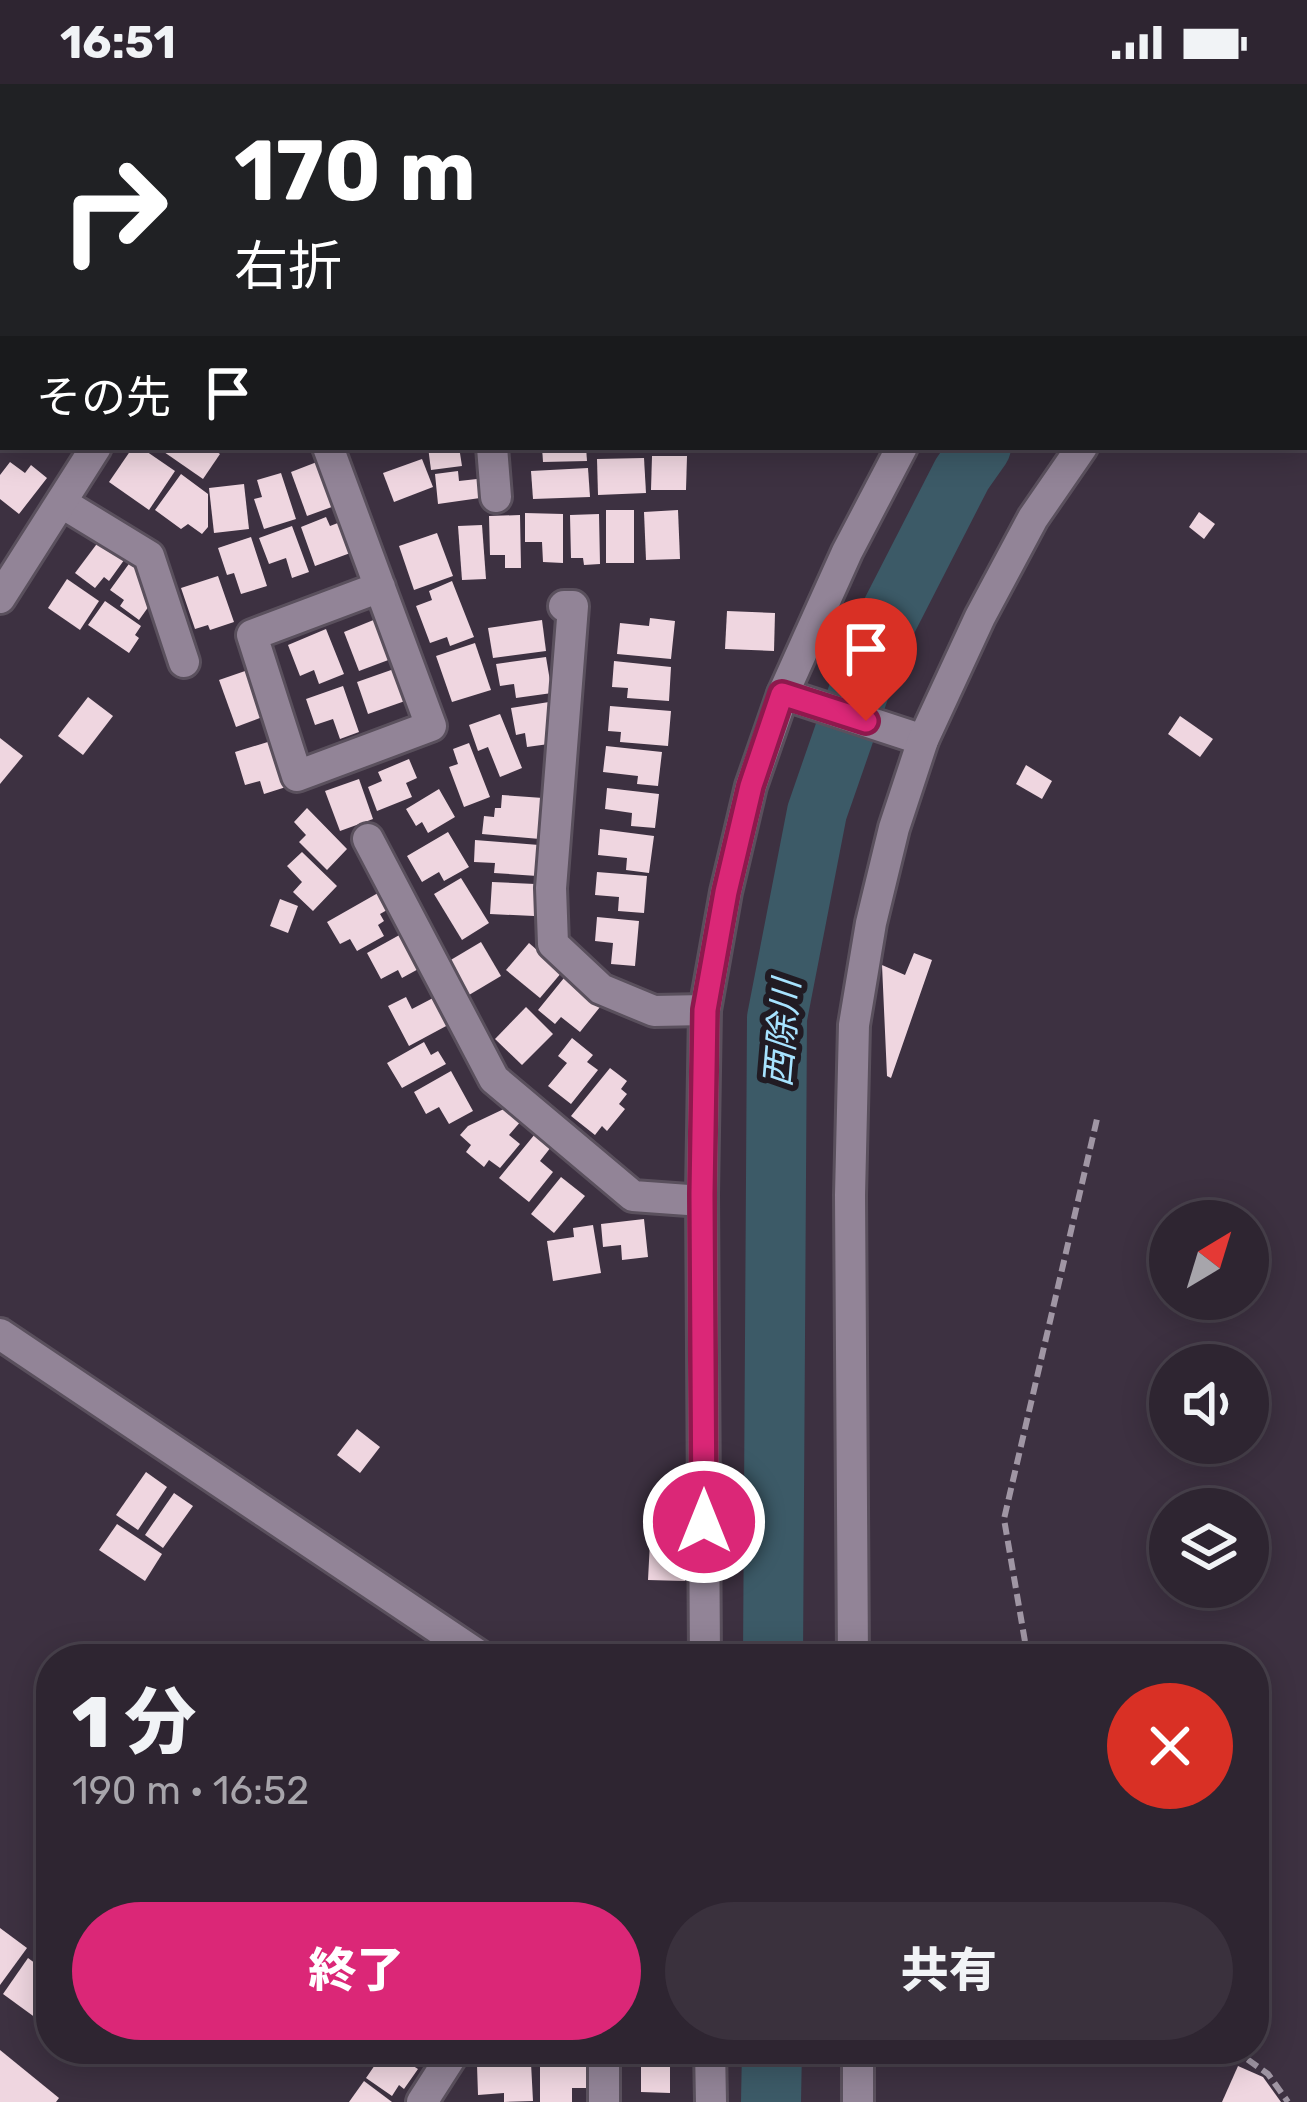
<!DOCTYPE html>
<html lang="ja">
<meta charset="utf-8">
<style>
body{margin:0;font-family:Rubik,"Noto Sans JP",sans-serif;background:#3a313d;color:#f1f3f6;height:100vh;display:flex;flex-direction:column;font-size:45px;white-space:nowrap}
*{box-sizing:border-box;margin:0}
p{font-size:39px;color:#a7a5ab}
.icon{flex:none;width:66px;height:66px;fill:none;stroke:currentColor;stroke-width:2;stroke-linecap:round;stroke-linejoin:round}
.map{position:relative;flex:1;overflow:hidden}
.sheet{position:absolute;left:36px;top:1560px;width:1233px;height:420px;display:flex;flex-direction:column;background:#2e2531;border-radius:48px;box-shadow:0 6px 30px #0003,0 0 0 3px #49424d}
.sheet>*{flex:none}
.guide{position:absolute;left:0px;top:0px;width:1308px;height:366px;box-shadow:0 6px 30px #0003,0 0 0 3px #49424d;background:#202124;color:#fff;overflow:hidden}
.needle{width:78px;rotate:38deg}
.tools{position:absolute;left:1149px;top:1116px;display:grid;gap:24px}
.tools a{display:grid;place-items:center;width:120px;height:120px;border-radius:50%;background:#2e2531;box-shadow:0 6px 30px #0003,0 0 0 3px #49424d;font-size:60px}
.pin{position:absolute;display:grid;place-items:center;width:102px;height:102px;color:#fff;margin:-123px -51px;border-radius:50% 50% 50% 0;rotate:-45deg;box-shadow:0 0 12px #0007}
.pin .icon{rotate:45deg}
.me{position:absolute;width:132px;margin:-66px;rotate:0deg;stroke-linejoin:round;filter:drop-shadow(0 0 9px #0008)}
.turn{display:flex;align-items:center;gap:42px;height:252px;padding:0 36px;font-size:54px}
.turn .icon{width:156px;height:156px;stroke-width:2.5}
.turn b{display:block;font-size:84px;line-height:102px}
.then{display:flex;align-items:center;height:114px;padding:0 36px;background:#0003;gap:24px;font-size:45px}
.round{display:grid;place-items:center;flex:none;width:126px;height:126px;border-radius:63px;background:#3a313d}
.summary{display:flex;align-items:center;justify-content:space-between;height:204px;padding:0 36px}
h1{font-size:72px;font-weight:800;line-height:90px}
.action{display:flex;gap:24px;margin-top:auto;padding:24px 36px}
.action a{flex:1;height:138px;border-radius:72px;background:#db2777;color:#fff;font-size:48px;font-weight:800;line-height:138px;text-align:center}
.action a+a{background:#3a313d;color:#f1f3f6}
.status{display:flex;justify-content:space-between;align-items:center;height:84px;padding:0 60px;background:#2e2531;direction:ltr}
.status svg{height:33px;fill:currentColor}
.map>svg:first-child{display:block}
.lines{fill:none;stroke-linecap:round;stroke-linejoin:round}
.stream{stroke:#3c5a67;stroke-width:10}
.river{stroke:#3c5a67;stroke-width:60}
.building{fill:#efd6e0}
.street-casing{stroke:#5a505d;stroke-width:36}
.path{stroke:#a096a4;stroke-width:6;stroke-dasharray:12 6;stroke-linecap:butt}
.street{stroke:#928497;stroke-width:30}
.route-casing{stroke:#8e194d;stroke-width:30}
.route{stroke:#db2777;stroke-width:21}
.labels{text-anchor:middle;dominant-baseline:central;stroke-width:12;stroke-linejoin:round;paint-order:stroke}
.water-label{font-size:36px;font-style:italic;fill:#a7e3ff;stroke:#211b23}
</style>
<div class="status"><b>16:51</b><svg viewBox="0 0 49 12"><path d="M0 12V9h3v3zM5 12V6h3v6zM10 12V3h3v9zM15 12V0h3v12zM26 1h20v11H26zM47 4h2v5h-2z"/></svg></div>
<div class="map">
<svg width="1307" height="2018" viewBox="0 0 1307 2018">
<rect width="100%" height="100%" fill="#3d3141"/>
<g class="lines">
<g class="stream">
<polyline points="1154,3 1157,0"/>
<polyline points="1305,96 1307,96"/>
</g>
<g class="river">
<polyline points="1283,3 1286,0"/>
<polyline points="773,1575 777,934 817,728 876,558 962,390 981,363"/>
<polyline points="771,2018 772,1965"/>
</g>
</g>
<g class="building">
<polygon points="133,363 140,363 175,387 149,426 109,398"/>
<polygon points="167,363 210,363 220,370 203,395 164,368"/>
<polygon points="428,363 459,363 462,382 431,386"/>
<polygon points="542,363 586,363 587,377 543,378"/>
<polygon points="652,372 687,372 686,406 651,406"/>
<polygon points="644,374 646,409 598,411 597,375"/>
<polygon points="422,375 433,403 394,418 383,389"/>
<polygon points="322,376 340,420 307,432 291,388"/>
<polygon points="10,378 25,389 31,381 47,394 19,430 0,415 0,391"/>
<polygon points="588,384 590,413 533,415 531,387"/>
<polygon points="458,387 459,397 477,395 480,414 438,420 435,390"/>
<polygon points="281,389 296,435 264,445 254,415 262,413 257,396"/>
<polygon points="181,390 208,410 208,443 202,450 188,440 181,445 155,426"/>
<polygon points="244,400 249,445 214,449 209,404"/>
<rect x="606" y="426" width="28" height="53"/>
<polygon points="678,426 680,475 646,476 644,428"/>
<polygon points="1199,428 1215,440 1204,455 1189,443"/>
<polygon points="525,429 563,430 563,479 543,478 542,458 525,458"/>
<polygon points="599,430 600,480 584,481 583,474 571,474 570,431"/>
<polygon points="520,431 521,484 505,484 505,471 490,471 489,432"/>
<polygon points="326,433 330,442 343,437 353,468 315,482 301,443"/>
<polygon points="482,441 486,495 462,496 458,442"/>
<polygon points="292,442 309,488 292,494 286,474 269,480 259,454"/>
<polygon points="437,449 453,492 414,506 399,462"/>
<polygon points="102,453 127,472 109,497 104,493 95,504 75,489"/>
<polygon points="251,453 267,502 241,510 234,489 227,491 218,464"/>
<polygon points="131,477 144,487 139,494 159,508 139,536 120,522 124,516 110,506"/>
<polygon points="218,492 234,538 210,546 208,541 195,545 181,504"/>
<polygon points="67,495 99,517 80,546 48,524"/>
<polygon points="452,497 474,553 450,562 447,553 430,559 416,522 432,516 429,507"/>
<polygon points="105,517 141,542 135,551 139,554 129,569 88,541"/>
<polygon points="727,527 775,529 774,567 725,565"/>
<polygon points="650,534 675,537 671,575 617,570 620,539 649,542"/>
<polygon points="376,535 391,575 359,587 344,548"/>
<polygon points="542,536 546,567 493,574 488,544"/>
<polygon points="326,545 344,590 319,600 314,586 300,592 288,561"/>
<polygon points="475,559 491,606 452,618 436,572"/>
<polygon points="546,573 552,609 516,614 514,600 500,602 496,580"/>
<polygon points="614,577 671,583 669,617 627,614 628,604 612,603"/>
<polygon points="394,585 405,617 368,630 357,598"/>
<polygon points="248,586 265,632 236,643 219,596"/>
<polygon points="343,602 359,648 340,655 333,635 315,641 306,615"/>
<polygon points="88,613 113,632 83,671 58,652"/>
<polygon points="549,618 556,659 527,663 525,649 516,651 511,624"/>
<polygon points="610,622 671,627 668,662 620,658 621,648 608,647"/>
<polygon points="500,630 522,684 500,693 488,663 478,667 469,641"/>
<polygon points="1180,632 1213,655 1200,673 1168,650"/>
<polygon points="0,654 23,672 0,700"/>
<polygon points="271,657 286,703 264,710 260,697 245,701 235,668"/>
<polygon points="469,659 490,713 464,723 449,683 458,680 453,665"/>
<polygon points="606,662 662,668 658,702 637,700 638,692 603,688"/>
<polygon points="409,675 417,694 406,699 412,713 377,727 368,703 382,697 378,688"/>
<polygon points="1026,681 1052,697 1042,715 1016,700"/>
<polygon points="359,695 373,735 340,747 325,707"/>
<polygon points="607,704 659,710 655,744 631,742 632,729 605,725"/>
<polygon points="439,705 455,733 428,749 422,738 416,742 406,725"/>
<polygon points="502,711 543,714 540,755 482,750 484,732 494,733 495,724 501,724"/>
<polygon points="307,724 347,765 327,786 299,758 306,751 294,738"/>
<polygon points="600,745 654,752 649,789 626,786 627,774 598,771"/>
<polygon points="448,748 469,783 444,797 439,788 422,798 407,772"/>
<polygon points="475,756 539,761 537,792 494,789 495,779 474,778"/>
<polygon points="302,768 337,802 313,827 293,808 302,798 287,782"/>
<polygon points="597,788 647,792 644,829 618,827 619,813 595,811"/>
<polygon points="461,794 489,839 462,856 434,810"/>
<polygon points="492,798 535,800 534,832 490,830"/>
<polygon points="378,809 387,826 380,830 384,837 378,841 384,852 357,867 350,855 340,860 327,838"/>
<polygon points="280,815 298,822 288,849 270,842"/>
<polygon points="597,833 639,837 635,882 611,880 613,859 595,857"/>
<polygon points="403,849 422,883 402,894 398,886 381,895 367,869"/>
<polygon points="481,858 501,892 469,911 449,877"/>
<polygon points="529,859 562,888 540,914 506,886"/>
<polygon points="914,869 932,876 891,994 887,992 882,881 905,891"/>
<polygon points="568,889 604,918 580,948 561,933 555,940 538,926"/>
<polygon points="406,913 412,925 433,914 448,941 409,962 388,922"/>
<polygon points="526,923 553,950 522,981 495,955"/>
<polygon points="572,954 593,971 587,978 598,986 571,1020 548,1002 567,979 558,972"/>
<polygon points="424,958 431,971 438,967 446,980 402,1004 387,979"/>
<polygon points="610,984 627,997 621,1005 627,1010 619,1020 625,1025 607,1047 602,1042 595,1051 571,1032"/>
<polygon points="451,987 473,1027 449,1040 439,1023 426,1030 414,1008"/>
<polygon points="508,1023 522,1036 509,1051 520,1060 500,1084 489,1076 484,1083 466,1068 471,1061 460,1051 468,1042"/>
<polygon points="535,1050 551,1063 540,1077 553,1088 529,1118 499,1094"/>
<polygon points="561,1093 585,1112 554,1149 531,1130"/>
<polygon points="644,1135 648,1173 622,1176 621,1161 603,1163 601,1140"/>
<polygon points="593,1141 601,1189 553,1197 547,1157 574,1153 573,1144"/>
<polygon points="357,1345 380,1363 360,1389 337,1371"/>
<polygon points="146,1388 167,1403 138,1446 116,1431"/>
<polygon points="174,1409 193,1422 163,1464 145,1451"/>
<polygon points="652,1419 677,1421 676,1431 687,1432 685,1497 648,1496"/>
<polygon points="117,1440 162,1470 145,1497 99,1466"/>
<polygon points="0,1844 27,1864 0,1901"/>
<polygon points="28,1874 51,1891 51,1945 3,1910"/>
<polygon points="386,1965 418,1985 404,2005 399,2001 392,2012 366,1994"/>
<polygon points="491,1965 531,1965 531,1974 491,1975"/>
<polygon points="0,1966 59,2014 56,2018 0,2018"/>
<polygon points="641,1971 670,1971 670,2009 641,2008"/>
<polygon points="531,1979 533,2017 504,2018 504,2009 478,2011 477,1981"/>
<polygon points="540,1980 587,1980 587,2004 572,2004 572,2018 540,2018"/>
<polygon points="1238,1982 1263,1993 1281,2018 1222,2018"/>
<polygon points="364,1997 392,2018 349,2018"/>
</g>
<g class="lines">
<defs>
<g id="street">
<polyline points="334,3 337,0"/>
<polyline points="1190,3 1192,0"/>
<polyline points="1305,113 1307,112"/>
<polyline points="328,363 431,642 297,692 252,551 380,503"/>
<polyline points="492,363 496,413"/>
<polyline points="62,419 149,472 184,578"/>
<polyline points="0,514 96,363"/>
<polyline points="564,522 573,522 551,804 553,860 601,905 654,927 705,926"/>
<polyline points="783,610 923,656"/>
<polyline points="368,755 494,995 633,1112 702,1117"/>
<polyline points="0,1250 484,1575"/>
<polyline points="705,1575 702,1110 705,926 726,808 751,702 783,610 847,468 902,363"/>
<polyline points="853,1575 850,1111 854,941 871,839 894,744 923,656 980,533 1033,434 1082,363"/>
<polyline points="710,1965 711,2018"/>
<polyline points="858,1965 858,2018"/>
<polyline points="422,2018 456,1965"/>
<polyline points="604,2018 604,1965"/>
</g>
</defs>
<use href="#street" class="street-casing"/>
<g class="path">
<polyline points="1028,1575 1004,1435 1097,1035"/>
<polyline points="1233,1965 1268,1990 1288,2018"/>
</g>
<use href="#street" class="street"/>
</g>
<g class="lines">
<defs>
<polyline id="route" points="704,1438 702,1110 705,926 726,808 751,702 782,610 866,637"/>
</defs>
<use href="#route" class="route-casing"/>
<use href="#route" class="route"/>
</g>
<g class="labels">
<g class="water-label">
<text transform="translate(782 949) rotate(-85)">西除川</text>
</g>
</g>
</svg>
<div class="tools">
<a><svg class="needle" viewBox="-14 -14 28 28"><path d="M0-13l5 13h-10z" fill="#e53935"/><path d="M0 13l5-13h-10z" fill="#a7a5ab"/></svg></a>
<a><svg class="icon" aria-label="sound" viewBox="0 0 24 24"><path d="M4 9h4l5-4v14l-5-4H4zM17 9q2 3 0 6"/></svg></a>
<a><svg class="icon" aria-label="layers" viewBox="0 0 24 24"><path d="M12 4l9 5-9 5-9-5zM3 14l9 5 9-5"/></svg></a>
</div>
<div class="pin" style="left:866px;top:637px;background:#d93025"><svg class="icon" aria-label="arrive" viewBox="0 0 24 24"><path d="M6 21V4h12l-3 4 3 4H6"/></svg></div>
<svg class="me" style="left:704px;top:1438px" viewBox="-20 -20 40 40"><circle r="17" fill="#db2777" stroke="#fff" stroke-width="3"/><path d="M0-11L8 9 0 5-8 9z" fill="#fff"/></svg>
<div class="guide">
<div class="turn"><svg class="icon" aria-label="right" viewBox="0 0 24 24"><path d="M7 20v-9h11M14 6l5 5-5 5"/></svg><div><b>170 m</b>右折</div></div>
<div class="then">その先<svg class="icon" aria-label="arrive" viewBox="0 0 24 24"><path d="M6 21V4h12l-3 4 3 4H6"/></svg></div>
</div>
<section class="sheet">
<div class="summary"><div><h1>1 分</h1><p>190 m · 16:52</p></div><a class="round" style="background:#d93025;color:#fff"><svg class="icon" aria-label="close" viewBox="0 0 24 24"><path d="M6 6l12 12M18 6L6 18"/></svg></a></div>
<div class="action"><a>終了</a><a>共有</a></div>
</section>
</div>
